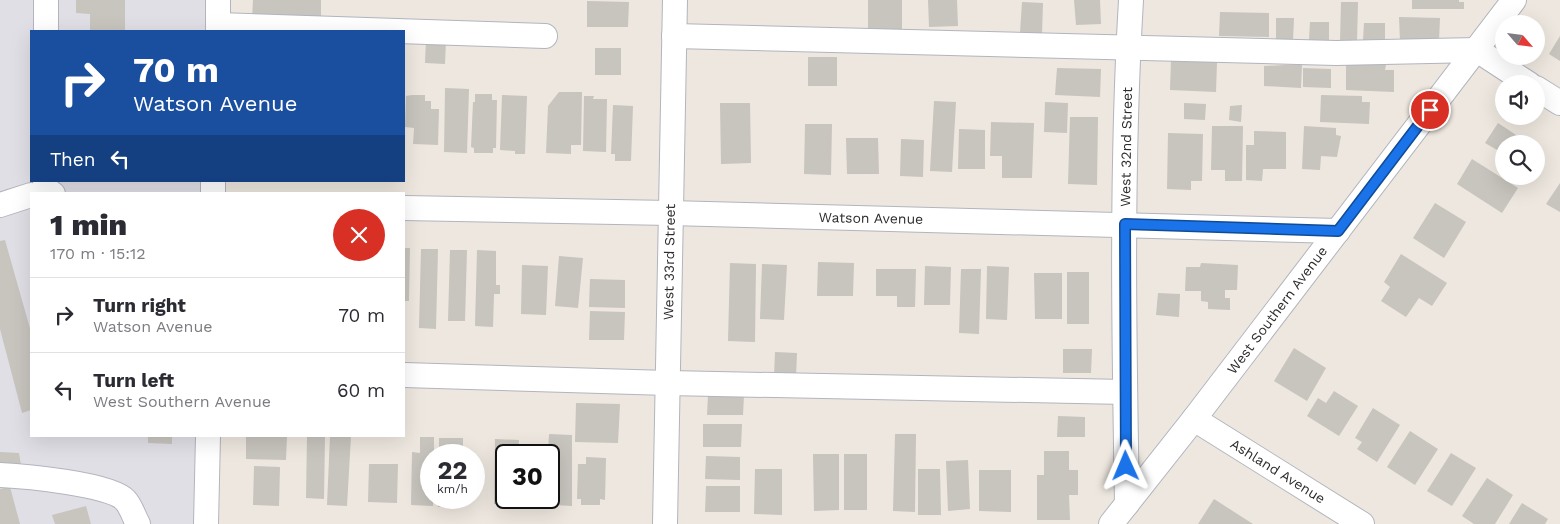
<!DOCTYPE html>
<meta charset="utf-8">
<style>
body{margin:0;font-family:"Work Sans",sans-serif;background:#f7f7f7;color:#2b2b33;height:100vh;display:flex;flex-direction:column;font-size:19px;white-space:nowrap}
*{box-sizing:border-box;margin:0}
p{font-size:16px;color:#7c7c81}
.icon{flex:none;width:28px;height:28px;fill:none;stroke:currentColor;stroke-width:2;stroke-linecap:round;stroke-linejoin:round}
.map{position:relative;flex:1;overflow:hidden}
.side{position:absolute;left:30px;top:192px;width:375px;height:245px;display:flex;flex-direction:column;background:#fff;border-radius:0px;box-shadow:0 5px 20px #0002}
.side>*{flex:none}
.top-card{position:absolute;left:30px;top:30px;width:375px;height:152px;border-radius:0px;box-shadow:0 5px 20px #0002;background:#1a4fa0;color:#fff;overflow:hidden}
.needle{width:32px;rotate:118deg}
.tools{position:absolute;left:1495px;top:15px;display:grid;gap:10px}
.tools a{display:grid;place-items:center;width:50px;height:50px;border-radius:50%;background:#fff;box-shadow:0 5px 20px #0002;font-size:25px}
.speed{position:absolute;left:420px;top:444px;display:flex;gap:10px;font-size:25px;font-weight:700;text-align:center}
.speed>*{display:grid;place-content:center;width:65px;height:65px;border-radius:50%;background:#fff;box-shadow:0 5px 20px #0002;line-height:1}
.speed small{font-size:12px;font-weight:400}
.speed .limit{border:2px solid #111;border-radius:8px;background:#fff;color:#111}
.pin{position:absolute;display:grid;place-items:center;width:42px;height:42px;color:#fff;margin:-21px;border:2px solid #fff;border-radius:50%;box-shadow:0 1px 5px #0007}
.me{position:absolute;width:55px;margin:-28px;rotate:359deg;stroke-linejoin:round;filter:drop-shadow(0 0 4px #0008)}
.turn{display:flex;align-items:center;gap:18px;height:105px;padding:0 20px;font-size:22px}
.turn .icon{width:65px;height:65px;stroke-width:2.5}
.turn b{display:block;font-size:35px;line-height:42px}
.then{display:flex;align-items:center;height:48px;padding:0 20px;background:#0003;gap:10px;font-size:19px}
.round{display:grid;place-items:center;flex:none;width:52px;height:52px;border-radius:26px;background:#f7f7f7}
.headline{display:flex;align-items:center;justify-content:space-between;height:85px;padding:0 20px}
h1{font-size:30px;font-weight:800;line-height:38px}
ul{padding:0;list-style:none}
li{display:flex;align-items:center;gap:15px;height:75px;padding:0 20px;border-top:1px solid #e1e1e2}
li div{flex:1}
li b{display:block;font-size:19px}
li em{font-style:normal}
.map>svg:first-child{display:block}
.industrial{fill:#e1dfe6}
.building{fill:#c8c4be}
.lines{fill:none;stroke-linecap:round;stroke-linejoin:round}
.minor-casing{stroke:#b2b5be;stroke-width:26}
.minor{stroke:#fff;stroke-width:24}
.route-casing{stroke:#114b97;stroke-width:12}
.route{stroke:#1a73e8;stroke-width:9}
.labels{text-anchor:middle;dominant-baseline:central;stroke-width:4;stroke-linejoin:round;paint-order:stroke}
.street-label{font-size:14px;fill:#2c2c2c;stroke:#fff}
</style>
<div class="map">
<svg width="1560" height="524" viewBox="0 0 1560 524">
<rect width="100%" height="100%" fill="#ede7df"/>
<polygon class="industrial" points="0,0 218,0 218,31 31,31 31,181 213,181 213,194 31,194 31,436 208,436 206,524 0,524"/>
<g class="building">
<polygon points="76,0 125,0 125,31 90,31 90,14 76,13"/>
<polygon points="253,0 321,0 321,21 252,19"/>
<rect x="868" y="0" width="34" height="29"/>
<polygon points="928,0 957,0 958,26 929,27"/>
<polygon points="1074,0 1100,0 1101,24 1076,25"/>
<polygon points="1412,0 1459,0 1459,2 1464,2 1464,9 1412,9"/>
<polygon points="587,1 629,2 628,27 587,27"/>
<polygon points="1022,2 1043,3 1042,34 1020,33"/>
<polygon points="1341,2 1358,2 1357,42 1340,42"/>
<polygon points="1220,12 1269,13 1269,37 1219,36"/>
<polygon points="1399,17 1440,18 1439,41 1400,41"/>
<polygon points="1276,18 1294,18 1293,41 1276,40"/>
<polygon points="1310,22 1329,22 1329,41 1309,40"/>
<polygon points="1364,23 1385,23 1385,40 1363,40"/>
<polygon points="1560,36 1560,61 1549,54"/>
<polygon points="426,39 446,40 445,64 425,63"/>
<rect x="595" y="48" width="26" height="27"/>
<rect x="808" y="57" width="29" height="29"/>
<polygon points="1171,60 1217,62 1216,92 1170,90"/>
<polygon points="1346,63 1386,65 1385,70 1394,70 1394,92 1346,90"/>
<polygon points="1285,65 1302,65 1301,88 1264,86 1264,66"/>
<polygon points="1057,68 1101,69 1100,97 1055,95"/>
<polygon points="1303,68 1331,69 1331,88 1303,87"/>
<polygon points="445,88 469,89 467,153 444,152"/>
<polygon points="559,92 582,92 581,145 571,145 571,154 546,153 548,106"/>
<polygon points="475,94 492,94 492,100 497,100 496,148 493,148 493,153 474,153 474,148 471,147 473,102 475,102"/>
<polygon points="412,95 425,95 425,101 431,101 431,109 439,109 438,145 413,144 414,128 405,127 406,96"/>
<polygon points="502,95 527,96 525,154 515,154 515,151 500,150"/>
<polygon points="1321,95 1362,96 1362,102 1370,102 1369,124 1320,122"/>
<polygon points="584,96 594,96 593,99 607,99 606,152 583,151"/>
<polygon points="934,101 956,102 952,172 930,171"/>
<polygon points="1045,102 1068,103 1067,133 1044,132"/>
<polygon points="720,103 750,103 751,163 721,164"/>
<polygon points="1184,103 1206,104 1205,120 1184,119"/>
<polygon points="613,105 633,106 631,161 615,161 615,154 611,154"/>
<polygon points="1242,105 1241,122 1229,120 1230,106"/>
<polygon points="1070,117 1098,117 1097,185 1068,184"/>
<polygon points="991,122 1034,123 1032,178 1002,178 1002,156 990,156"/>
<polygon points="1498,123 1530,144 1504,144 1504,154 1485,143"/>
<polygon points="805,124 832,124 831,175 804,174"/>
<polygon points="1212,126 1243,126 1242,181 1225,181 1225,170 1211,170"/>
<polygon points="1304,126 1336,128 1336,135 1341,136 1337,157 1321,156 1320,170 1302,169"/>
<polygon points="959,129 985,130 985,169 958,169"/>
<polygon points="1254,131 1286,132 1286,169 1263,169 1262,181 1246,180 1246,145 1254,145"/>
<polygon points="1168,133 1203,134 1202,181 1191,181 1191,190 1167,189"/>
<polygon points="846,138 878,138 879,174 847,174"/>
<polygon points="901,139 924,140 923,177 900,176"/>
<polygon points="1472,159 1518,188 1502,213 1457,184"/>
<polygon points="1560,183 1560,212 1546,204"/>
<polygon points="1435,203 1466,222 1444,258 1413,238"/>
<polygon points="5,240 31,332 31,410 22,413 0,329 0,241"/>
<polygon points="404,248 410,248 409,301 404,301"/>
<polygon points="421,249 438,249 436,329 419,328"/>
<polygon points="450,250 467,250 465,321 448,321"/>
<polygon points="477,250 496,251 496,285 500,285 500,294 494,294 493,327 475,326"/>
<polygon points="1401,254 1447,283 1432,306 1419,298 1406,317 1381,301 1390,287 1384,282"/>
<polygon points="559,256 583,258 578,308 555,306"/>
<polygon points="818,262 854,263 853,296 817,296"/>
<polygon points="730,263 756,264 755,342 728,341"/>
<polygon points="1201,263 1238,265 1237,290 1225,290 1225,298 1230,298 1230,310 1208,309 1208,302 1201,301 1201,291 1185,291 1186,267 1200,267"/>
<polygon points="762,264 787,265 784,320 760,319"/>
<polygon points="522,265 548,266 546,315 521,314"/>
<polygon points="925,266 951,267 950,305 924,305"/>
<polygon points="987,266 1009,267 1007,320 986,319"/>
<polygon points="876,269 916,269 915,307 897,307 897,296 876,296"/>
<polygon points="961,269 981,269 979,334 959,333"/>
<rect x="1067" y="272" width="22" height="52"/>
<polygon points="1034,273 1062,273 1062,319 1035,319"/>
<polygon points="590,279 625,280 625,308 589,307"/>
<polygon points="1158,293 1180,294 1179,317 1156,315"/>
<polygon points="590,311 625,312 624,340 589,340"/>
<polygon points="1294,348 1326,368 1307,401 1274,381"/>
<polygon points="1063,349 1092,349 1091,373 1063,373"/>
<polygon points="775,352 797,353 796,377 774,376"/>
<polygon points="1334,391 1358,406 1339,436 1307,416 1318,398 1326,403"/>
<polygon points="708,395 744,395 743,415 707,415"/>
<polygon points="576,403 620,404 618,443 575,442"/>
<polygon points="1373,408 1400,425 1377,462 1357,449 1362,442 1355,438"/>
<polygon points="1058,416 1085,417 1085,437 1057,437"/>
<polygon points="703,424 742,424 741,447 703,447"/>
<polygon points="1410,431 1438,449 1415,485 1387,467"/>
<polygon points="549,434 572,435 572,506 553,505 554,496 549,496 549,455 536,455 536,451 548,452"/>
<polygon points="895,434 916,434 915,512 893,511"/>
<polygon points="148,436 172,436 172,444 148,443"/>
<polygon points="246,436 287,436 286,460 246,459"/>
<polygon points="307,436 325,436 324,499 306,498"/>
<polygon points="330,436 351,436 347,506 327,505"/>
<polygon points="420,437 434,437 434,455 431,455 431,498 433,498 433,506 411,505 412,452 420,453"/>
<rect x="439" y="438" width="24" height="17"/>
<polygon points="495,439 519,440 518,455 506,455 506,498 517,498 517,504 494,504"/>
<polygon points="1044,451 1069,451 1069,470 1078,470 1078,495 1069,495 1070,520 1037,520 1037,475 1044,475"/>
<polygon points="0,452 19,453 21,465 0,465"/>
<polygon points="1451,453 1476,468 1452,506 1427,491"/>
<polygon points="813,454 839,454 839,510 814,511"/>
<rect x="844" y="454" width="23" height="56"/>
<polygon points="706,456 740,457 740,480 705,479"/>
<polygon points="586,457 606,458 605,500 600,499 600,505 581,505 581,499 577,499 578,464 586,464"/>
<polygon points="968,460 970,509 948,511 946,461"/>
<polygon points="369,464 398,464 397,503 368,502"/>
<polygon points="254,466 280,467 279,506 253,505"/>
<polygon points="755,469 782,469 782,515 754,514"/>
<polygon points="918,469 940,469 941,515 918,515"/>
<polygon points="979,470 1011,470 1011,512 979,511"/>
<polygon points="1487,478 1513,495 1495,524 1474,524 1462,516"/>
<polygon points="706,486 740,486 740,512 705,512"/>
<polygon points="10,487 20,524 0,524 0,489"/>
<rect x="438" y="498" width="24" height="9"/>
<polygon points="1214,499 1253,524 1198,524"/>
<polygon points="1522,503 1548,519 1545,524 1509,524"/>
<polygon points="86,506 91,524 55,524 52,515"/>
</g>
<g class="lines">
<defs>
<g id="minor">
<polyline points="218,25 545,36"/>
<polyline points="46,31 46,0"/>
<polyline points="218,31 218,0"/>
<polyline points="674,36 1336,53 1477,50 1529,84"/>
<polyline points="1536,88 1560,103"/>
<polyline points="45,181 47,190 53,194"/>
<polyline points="213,194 213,181"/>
<polyline points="0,205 31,195"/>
<polyline points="404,208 670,213 1338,231"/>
<polyline points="404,375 668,383 1125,392"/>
<polyline points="1194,419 1362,524"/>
<path d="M 0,475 C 23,476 111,484 125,500 C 131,506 134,517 138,524"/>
<path d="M 1127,504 C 1124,337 1121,168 1131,0"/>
<polyline points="206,524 208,436"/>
<polyline points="665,524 675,0"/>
<polyline points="1111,524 1194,419 1514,0"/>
</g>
</defs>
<use href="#minor" class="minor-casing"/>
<use href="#minor" class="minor"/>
</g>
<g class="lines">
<defs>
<polyline id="route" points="1126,466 1125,224 1338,231 1430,110"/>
</defs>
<use href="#route" class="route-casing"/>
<use href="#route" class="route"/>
</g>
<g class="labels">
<g class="street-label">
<text transform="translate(1126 147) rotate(-89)">West 32nd Street</text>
<text transform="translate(871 218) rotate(1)">Watson Avenue</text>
<text transform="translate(669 262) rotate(-89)">West 33rd Street</text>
<text transform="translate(1277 310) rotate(-53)">West Southern Avenue</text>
<text transform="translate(1278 471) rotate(32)">Ashland Avenue</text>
</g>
</g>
</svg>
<div class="tools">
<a><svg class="needle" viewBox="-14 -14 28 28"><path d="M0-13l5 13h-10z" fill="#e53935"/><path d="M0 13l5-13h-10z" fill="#7c7c81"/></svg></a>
<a><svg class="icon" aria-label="sound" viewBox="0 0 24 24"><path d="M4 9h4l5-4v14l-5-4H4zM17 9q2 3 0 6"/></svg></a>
<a><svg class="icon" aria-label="search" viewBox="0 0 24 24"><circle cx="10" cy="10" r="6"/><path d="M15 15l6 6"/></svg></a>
</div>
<div class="speed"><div>22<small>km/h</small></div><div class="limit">30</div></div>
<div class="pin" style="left:1430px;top:110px;background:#d93025"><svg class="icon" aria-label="arrive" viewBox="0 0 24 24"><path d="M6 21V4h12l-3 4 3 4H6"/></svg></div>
<svg class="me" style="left:1126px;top:466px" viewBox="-20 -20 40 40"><path d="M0-17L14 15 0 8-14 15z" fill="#1a73e8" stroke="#fff" stroke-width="4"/></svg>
<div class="top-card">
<div class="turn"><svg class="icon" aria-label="right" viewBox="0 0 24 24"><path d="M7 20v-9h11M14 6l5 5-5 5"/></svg><div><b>70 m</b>Watson Avenue</div></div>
<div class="then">Then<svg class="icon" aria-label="left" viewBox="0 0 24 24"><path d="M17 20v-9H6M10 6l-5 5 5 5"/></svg></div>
</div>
<section class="side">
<div class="headline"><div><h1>1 min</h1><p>170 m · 15:12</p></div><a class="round" style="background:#d93025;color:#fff"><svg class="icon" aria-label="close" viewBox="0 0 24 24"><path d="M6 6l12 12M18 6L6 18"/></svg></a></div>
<ul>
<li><svg class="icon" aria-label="right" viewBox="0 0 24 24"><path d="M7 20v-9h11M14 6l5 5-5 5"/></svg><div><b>Turn right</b><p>Watson Avenue</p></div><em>70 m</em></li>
<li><svg class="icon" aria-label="left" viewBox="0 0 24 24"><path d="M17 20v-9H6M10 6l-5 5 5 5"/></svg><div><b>Turn left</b><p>West Southern Avenue</p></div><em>60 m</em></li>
</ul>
</section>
</div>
